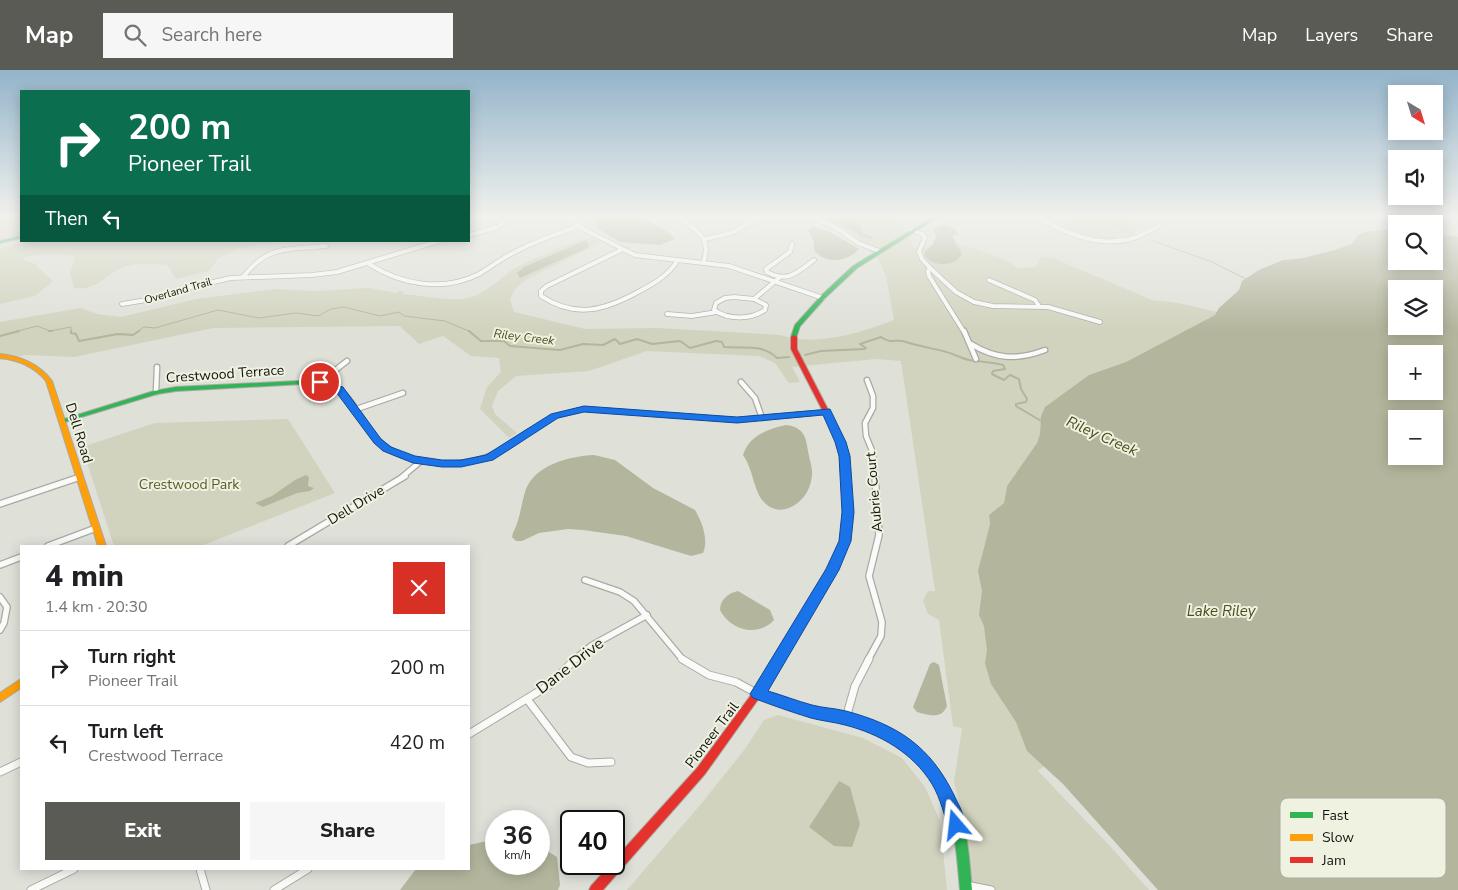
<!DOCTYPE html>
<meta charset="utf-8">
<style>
body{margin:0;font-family:"Nunito Sans",sans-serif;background:#f6f6f6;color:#202124;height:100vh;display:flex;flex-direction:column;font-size:19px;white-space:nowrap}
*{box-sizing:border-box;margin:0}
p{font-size:16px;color:#757577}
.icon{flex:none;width:28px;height:28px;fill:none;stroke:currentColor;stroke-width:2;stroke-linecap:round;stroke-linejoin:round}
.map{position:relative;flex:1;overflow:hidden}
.details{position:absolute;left:20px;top:475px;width:450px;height:325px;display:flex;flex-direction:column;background:#fff;border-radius:0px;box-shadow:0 2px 12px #0003}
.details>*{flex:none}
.hud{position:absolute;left:20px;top:20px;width:450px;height:152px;border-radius:0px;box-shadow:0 2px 12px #0003;background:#0b6e4f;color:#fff;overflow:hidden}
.needle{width:32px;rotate:142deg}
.fabs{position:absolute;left:1388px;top:15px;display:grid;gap:10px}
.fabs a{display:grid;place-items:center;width:55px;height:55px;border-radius:0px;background:#fff;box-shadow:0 2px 12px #0003;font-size:25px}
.speed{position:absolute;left:485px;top:740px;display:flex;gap:10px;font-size:25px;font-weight:700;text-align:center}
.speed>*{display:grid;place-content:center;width:65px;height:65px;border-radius:50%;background:#fff;box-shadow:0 2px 12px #0003;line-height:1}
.speed small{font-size:12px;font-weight:400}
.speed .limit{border:2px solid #111;border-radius:8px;background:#fff;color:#111}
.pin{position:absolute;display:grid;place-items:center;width:42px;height:42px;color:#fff;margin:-21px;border:2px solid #fff;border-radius:50%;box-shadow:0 1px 5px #0007}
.me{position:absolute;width:55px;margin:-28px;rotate:343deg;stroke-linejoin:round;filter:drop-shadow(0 0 4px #0008)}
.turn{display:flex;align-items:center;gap:18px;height:105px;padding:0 25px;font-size:22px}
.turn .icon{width:65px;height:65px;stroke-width:2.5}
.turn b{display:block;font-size:35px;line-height:42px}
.then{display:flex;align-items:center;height:48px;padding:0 25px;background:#0003;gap:10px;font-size:19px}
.round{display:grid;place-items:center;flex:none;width:52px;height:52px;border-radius:0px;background:#f6f6f6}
.headline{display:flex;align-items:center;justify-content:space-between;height:85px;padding:0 25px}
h1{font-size:30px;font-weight:800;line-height:38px}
.action{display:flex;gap:10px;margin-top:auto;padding:10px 25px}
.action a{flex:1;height:58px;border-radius:0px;background:#5b5b55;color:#fff;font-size:20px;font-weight:800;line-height:58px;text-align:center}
.action a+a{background:#f6f6f6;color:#202124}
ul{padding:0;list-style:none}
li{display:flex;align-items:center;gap:15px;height:75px;padding:0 25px;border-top:1px solid #e0e0e0}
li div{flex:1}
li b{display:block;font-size:19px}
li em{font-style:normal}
header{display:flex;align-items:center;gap:30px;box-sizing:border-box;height:70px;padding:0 25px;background:#5b5b55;color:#fff}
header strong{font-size:24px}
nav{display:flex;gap:28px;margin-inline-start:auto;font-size:18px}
.search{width:350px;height:45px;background:#f6f6f6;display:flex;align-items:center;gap:12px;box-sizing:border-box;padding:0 18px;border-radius:0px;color:#757577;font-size:19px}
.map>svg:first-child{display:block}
.green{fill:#d1d3be}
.water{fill:#b3b59c;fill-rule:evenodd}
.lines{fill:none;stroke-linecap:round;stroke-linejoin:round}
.stream-far1{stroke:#b3b59c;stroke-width:1}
.stream{stroke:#b3b59c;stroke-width:2}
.street-far3-casing{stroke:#a9aaa3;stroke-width:5.5}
.street-far2-casing{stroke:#a9aaa3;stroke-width:7}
.street-far1-casing{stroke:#a9aaa3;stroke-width:8}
.street-casing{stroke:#a9aaa3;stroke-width:9}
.fast-casing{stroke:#a9aaa3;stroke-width:2}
.slow-casing{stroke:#a9aaa3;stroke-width:2}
.jam-casing{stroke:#a9aaa3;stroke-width:2}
.street-far3{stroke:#fafaf9;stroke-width:4}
.street-far2{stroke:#fafaf9;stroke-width:4.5}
.street-far1{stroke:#fafaf9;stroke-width:5.5}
.street{stroke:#fafaf9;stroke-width:7}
.fast{fill:#30b455;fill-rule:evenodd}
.slow{fill:#ff9f0a;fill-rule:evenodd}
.jam{fill:#e5322d;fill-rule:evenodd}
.route{fill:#1a73e8;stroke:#114b97}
.labels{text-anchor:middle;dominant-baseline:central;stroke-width:4;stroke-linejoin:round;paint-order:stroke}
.far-street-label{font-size:11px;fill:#14140f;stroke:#eff1e1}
.far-water-label{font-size:12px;font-style:italic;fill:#4b4e18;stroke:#eff1e1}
.street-label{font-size:14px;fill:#14140f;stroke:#eff1e1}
.park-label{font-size:14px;fill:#595c27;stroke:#eff1e1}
.water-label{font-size:15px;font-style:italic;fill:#4b4e18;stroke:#eff1e1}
.near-street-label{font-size:16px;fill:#14140f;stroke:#eff1e1}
.key{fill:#eff1e1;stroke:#adafa2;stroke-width:1}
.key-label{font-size:14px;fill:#14140f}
</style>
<header>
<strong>Map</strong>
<div class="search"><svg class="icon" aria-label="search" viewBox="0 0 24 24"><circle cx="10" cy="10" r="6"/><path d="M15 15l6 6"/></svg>Search here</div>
<nav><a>Map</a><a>Layers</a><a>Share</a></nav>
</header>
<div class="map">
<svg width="1458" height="820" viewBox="0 0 1458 820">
<rect width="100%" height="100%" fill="#dfe0d8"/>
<g class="green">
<polygon points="0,146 21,146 21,165 0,170"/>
<path d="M 828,146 L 899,146 L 914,179 L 961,174 L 1004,189 L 1018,198 L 1035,197 L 1041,187 L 1053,188 L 1152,230 L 1179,233 L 1217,242 L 1215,245 L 1126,292 L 1089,305 L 1045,337 L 1041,346 L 1040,364 L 1037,373 L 1007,416 L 1004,433 L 989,445 L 990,454 L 982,485 L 1027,681 L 1044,696 L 1038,701 L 1110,776 L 1149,820 L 959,820 L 961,739 L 954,712 L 962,658 L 953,656 L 939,550 L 928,544 L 923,531 L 928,521 L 935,521 L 901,291 L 876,289 L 792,297 L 800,312 L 789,313 L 775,293 L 759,286 L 647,281 L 589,301 L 516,306 L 498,321 L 492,336 L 495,344 L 517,363 L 509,368 L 480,339 L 487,317 L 501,302 L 499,288 L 471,286 L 443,266 L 419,274 L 400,256 L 213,258 L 74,287 L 25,285 L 0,290 L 0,252 L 80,238 L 97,244 L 121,247 L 196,229 L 275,219 L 316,221 L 369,218 L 396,223 L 400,221 L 404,221 L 402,224 C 421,225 454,233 472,227 C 489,221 501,206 517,197 C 531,190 586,164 599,168 L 600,173 L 526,210 L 516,218 L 510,229 L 514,242 L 585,259 L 657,258 L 780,265 C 814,277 861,263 894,250 L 886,206 L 878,188 Z"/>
<path d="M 1070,146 L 1126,146 L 1142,154 L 1143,156 L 1137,159 L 1134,164 C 1111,174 1085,167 1064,156 L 1063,150 Z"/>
<path d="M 33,171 L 277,171 L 237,179 L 218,189 L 209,201 L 176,209 L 167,195 C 155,195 139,193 127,196 C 105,202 101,221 74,218 L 70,202 L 75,187 C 63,184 32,182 23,189 L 35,194 L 53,211 L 35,226 L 0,234 L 0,178 Z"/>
<polygon points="288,349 335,423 201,476 114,476 82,377 155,353"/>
<polygon points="778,645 863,668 902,688 925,717 940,751 947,820 627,820 701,734 745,679 764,650"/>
</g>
<g class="water">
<path d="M 595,146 C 624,144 654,147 675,169 L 660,175 L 620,172 L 597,158 Z"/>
<polygon points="825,146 855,146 864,164 874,167 870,169 859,166 857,163 829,150"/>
<path d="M 944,155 L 955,159 L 958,164 L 952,166 L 962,184 C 955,197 933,197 925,186 L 925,182 L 933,174 L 936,167 L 933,159 Z"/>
<path d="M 813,157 L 830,162 L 859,179 C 848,192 825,195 814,180 L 814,172 L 808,160 Z"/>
<path d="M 1383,160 L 1396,160 L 1396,191 L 1434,191 L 1434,164 L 1458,167 L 1458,820 L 1158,820 L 1063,714 L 1027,681 L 1016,652 L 991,614 L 985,593 L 987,580 L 984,556 L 979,545 L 982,521 L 978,501 L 990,454 L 989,445 L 1004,433 L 1007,416 L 1037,373 L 1040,364 L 1041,346 L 1045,337 L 1089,305 L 1126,292 L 1215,245 L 1219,238 L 1239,220 L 1242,211 L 1259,200 L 1283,190 L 1303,188 L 1334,180 L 1352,174 L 1358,165 L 1365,162 ZM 1396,219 L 1434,219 L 1434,256 L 1396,256 ZM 1396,284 L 1434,284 L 1434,321 L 1396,321 ZM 1396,349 L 1434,349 L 1434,386 L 1396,386 Z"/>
<polygon points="586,170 589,176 587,178 520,208 517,203 524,197"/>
<path d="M 786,355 C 803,357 806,366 808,381 C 810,393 814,399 811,411 C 807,433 780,451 763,431 C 754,421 753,399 743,385 C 749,366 767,359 786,355 Z"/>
<path d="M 594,385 L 615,390 L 653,418 L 695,440 C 702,452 709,470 703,483 L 691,486 L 626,466 L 583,460 L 568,459 L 539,463 L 522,471 L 516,471 L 512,467 L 513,463 C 520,449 521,436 525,422 C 533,395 570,386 594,385 Z"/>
<polygon points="306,405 309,407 308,416 314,418 310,421 297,423 263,437 255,433 272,426 295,410"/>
<path d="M 738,521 L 770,540 L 774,550 C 757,568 730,560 720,540 C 720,529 729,523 738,521 Z"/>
<path d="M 934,592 L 939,595 L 947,636 C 941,650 929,645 917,642 L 913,637 L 930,594 Z"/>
<polygon points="839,711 850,717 860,754 852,777 834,776 809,757"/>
<polygon points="496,769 496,794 539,794 539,776 557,787 560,815 558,820 400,820 416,799 469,799 469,775"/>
</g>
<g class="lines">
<g class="stream-far1">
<polyline points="1098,146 1135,164"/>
<polyline points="1151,170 1212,192 1248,210"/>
<polyline points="14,262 37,256 50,261 71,257 71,262"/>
<polyline points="137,262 144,257 155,258 218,240 259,248 296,243 318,246 331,239 344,237 380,246 399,242 404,246 445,251 471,262"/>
</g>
<g class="stream">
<polyline points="49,261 52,261"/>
<polyline points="71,261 71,263 76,264 79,271 118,264 133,265 139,261"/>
<path d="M 469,261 L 481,271 L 504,271 L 510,276 L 560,280 L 583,274 L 603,275 L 615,269 L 620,274 L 637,269 L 652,274 L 680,271 L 690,278 L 716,271 L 722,272 L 724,277 C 744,279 761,273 777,288 L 789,287"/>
<polyline points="0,266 19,261"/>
<path d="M 805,285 L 821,281 L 864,279 L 866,278 L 860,274 L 881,267 C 892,275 896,268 906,272 C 918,276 930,278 943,281 C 952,283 960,288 969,290 C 980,292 991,292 1003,295 L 1005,299 L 993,301 L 992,304 L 1004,310 L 1010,305 L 1019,309 L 1021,319 L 1027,329 L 1026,332 L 1016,334 L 1016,336 L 1043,352"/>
</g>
<defs>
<g id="street-far3">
<polyline points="573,146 576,153 585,160 635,185 729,196 823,228"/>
<path d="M 677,146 C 695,160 713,167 703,193"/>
<polyline points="808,146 837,158 858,173 879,181"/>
<path d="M 1037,146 C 1065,164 1100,178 1134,168 C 1143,165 1151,160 1159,156"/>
<polyline points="912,160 922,164 925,168 919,181 922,189 930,198 928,201 929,206 964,262"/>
<polyline points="469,165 498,157 511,146"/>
<polyline points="705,169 731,163 763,146"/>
<path d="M 792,174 L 790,182 L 766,199 L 767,202 C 788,213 797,203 814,190"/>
<path d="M 621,180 L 547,216 L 541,221 L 541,226 C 576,249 605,240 638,222 C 653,214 668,206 677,191"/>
<path d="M 369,194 C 402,215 443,222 479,204 C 491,197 502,188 515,182 C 535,171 557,164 579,156"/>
<polyline points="930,198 956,222 974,232 993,236 1048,237 1100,252"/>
<path d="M 243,207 C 269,174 288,180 326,176"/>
<polyline points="989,210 1035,230 1039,236"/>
<path d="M 734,227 L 754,229 L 766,235 L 765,240 C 750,250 729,250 714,240 L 716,233 L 725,228 Z"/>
<polyline points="754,229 779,208"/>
<polyline points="122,234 159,228 191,217 231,208 312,205 337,202 439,171"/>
<polyline points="667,244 692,246 717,242"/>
</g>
<g id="street-far2">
<polyline points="964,261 976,289"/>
<path d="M 971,274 C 997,290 1018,290 1045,280"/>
<polyline points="867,310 873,326 873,338 865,353 866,366 873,383 875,407"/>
<polyline points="320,312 347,291"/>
<polyline points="741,312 755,328 762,348"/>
<polyline points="156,322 157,297"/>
<polyline points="354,340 403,323"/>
<polyline points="402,407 421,391"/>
</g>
<g id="street-far1">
<polyline points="0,434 80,407"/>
<polyline points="48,476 96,458"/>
<polyline points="288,476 405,406"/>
<polyline points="0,495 21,487"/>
<polyline points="585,510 620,522 634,531 683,590"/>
<polyline points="0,527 7,537 4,553 0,560"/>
<polyline points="574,590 591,576 647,545"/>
<polyline points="868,590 881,566 882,552 869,506 879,465 875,406"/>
</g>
<g id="street">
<polyline points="682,589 709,605 736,612 758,624"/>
<polyline points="527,629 571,687 588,693 611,692"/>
<polyline points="846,648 855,616 869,589"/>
<polyline points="469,664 551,614 575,589"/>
<polyline points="0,702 21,692"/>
<polyline points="200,799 206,820"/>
<polyline points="966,815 991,820"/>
<polyline points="31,820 74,799"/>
<polyline points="274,820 308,799"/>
</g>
<g id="fast">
<polygon points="935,146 940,146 857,198 826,227 800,256 796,268 792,268 791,267 795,255 822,225 853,196"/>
<polygon points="21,166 21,168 0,173 0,171"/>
<polygon points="318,310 320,311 321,312 320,313 176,321 157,324 65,352 63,353 60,351 61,350 154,321 176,317"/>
<polygon points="584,337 737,348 826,340 829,342 826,344 737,352 584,341 556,348 532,363 530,363 527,361 552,345"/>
<path d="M 758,620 C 776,626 794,633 812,638 C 831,642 850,644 868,650 C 916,666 952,707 964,756 C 969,777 970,799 972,820 L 960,820 C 958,799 957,777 952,756 C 943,714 909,673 868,659 C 850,653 831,651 812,646 C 793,641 774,634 755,627 L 753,624 L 755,621 Z"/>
</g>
<g id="slow">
<path d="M 0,284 C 21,286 39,294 52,311 L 106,476 L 98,476 L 46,311 C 34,296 18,290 0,288 Z"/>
<polygon points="848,452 851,453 852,455 844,485 757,631 754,632 751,631 749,628 751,625 836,485 844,455 845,453"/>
<polygon points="21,609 21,618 0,632 0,623"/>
</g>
<g id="jam">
<polygon points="794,265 797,267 797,279 838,359 848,386 852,455 851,457 845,457 844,455 840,386 832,359 791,279 791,267"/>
<path d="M 318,310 C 325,312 333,313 340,317 C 354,327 364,349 375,363 C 398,392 451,397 485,385 C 501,380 514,368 528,359 L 530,359 L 533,361 C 524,370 505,383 492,388 C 458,401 400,398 373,370 C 360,356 351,329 334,319 C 328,316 322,315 316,313 L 315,312 Z"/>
<polygon points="754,624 757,625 759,628 757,631 705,704 603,820 589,820 591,816 611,794 614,794 614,790 697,698 751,625"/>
</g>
</defs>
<use href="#street-far3" class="street-far3-casing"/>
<use href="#street-far2" class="street-far2-casing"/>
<use href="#street-far1" class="street-far1-casing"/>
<use href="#street" class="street-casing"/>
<use href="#fast" class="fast-casing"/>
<use href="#slow" class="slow-casing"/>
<use href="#jam" class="jam-casing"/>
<use href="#street-far3" class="street-far3"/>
<use href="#street-far2" class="street-far2"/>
<use href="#street-far1" class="street-far1"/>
<use href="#street" class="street"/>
<use href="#fast" class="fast"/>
<use href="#slow" class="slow"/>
<use href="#jam" class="jam"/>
</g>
<linearGradient id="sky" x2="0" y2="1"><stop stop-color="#93b4ca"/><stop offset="0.56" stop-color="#f1f1ed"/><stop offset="1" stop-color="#f1f1ed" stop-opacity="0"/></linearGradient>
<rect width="1458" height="261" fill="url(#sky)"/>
<path class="route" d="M 320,309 L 343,317 L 381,369 L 391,377 L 415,386 L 442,390 L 461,390 L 486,385 L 551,344 L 584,336 L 737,347 L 830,339 L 846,372 L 850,386 L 854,442 L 851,471 L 839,500 L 768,621 C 782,625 797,631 812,635 C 823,638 834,638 846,641 C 898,655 930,676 954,725 C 959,736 968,749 962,761 L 956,763 L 950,761 C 944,746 941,729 932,714 C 913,683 880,664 845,655 C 834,652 822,651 811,648 C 791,642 772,635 753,628 L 750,624 L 826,499 L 839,471 L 842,442 L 839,386 L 835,372 L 823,345 L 737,353 L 584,342 L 558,348 L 493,390 L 461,397 L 442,397 L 413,393 L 383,381 L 374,373 L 336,322 L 317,314 L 315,312 Z"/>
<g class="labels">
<g class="far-street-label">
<text transform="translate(178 221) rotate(-16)">Overland Trail</text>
</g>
<g class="far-water-label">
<text transform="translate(524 267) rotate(7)">Riley Creek</text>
</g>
<g class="street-label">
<text transform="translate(225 304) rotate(-4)">Crestwood Terrace</text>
<text transform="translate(79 363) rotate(73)">Dell Road</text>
<text transform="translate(874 422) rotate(-95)">Aubrie Court</text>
<text transform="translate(356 435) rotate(-31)">Dell Drive</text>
<text transform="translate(712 665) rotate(-53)">Pioneer Trail</text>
</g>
<g class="park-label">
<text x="189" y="414">Crestwood Park</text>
</g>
<g class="water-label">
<text transform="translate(1102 366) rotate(24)">Riley Creek</text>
<text x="1221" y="541">Lake Riley</text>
</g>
<g class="near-street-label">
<text transform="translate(570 596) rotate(-38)">Dane Drive</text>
</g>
</g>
<rect x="1280" y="728" width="166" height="80" rx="8" class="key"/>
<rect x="1290" y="742" width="23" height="6" fill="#30b455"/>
<rect x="1290" y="764" width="23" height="7" fill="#ff9f0a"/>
<rect x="1290" y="787" width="23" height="6" fill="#e5322d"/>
<g class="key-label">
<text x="1322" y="750">Fast</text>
<text x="1322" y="772">Slow</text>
<text x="1322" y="795">Jam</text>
</g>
</svg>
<div class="fabs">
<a><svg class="needle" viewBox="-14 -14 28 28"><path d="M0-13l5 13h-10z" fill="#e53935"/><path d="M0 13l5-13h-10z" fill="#757577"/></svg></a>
<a><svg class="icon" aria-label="sound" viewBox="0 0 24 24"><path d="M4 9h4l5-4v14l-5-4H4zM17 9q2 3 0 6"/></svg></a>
<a><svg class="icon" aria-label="search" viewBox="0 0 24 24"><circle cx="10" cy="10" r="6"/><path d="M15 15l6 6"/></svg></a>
<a><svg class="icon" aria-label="layers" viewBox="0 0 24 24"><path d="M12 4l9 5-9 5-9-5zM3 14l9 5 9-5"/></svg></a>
<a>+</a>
<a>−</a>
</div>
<div class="speed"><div>36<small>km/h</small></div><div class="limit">40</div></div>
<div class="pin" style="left:320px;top:312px;background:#d93025"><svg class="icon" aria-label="arrive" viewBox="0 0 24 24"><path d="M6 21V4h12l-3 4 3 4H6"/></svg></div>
<svg class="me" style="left:956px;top:755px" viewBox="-20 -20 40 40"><path d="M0-17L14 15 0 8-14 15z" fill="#1a73e8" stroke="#fff" stroke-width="4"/></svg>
<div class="hud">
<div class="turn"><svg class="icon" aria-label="right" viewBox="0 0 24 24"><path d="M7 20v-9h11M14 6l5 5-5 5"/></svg><div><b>200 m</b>Pioneer Trail</div></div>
<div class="then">Then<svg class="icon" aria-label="left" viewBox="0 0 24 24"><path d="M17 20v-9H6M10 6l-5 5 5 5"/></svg></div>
</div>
<section class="details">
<div class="headline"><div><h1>4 min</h1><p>1.4 km · 20:30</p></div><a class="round" style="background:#d93025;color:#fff"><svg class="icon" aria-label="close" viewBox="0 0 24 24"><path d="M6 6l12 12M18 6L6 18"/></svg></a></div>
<ul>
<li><svg class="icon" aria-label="right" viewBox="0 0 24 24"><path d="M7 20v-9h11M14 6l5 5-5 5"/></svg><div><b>Turn right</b><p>Pioneer Trail</p></div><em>200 m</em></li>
<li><svg class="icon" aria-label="left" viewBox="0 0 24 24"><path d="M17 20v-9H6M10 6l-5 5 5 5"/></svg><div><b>Turn left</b><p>Crestwood Terrace</p></div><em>420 m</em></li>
</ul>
<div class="action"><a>Exit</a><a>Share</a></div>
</section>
</div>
